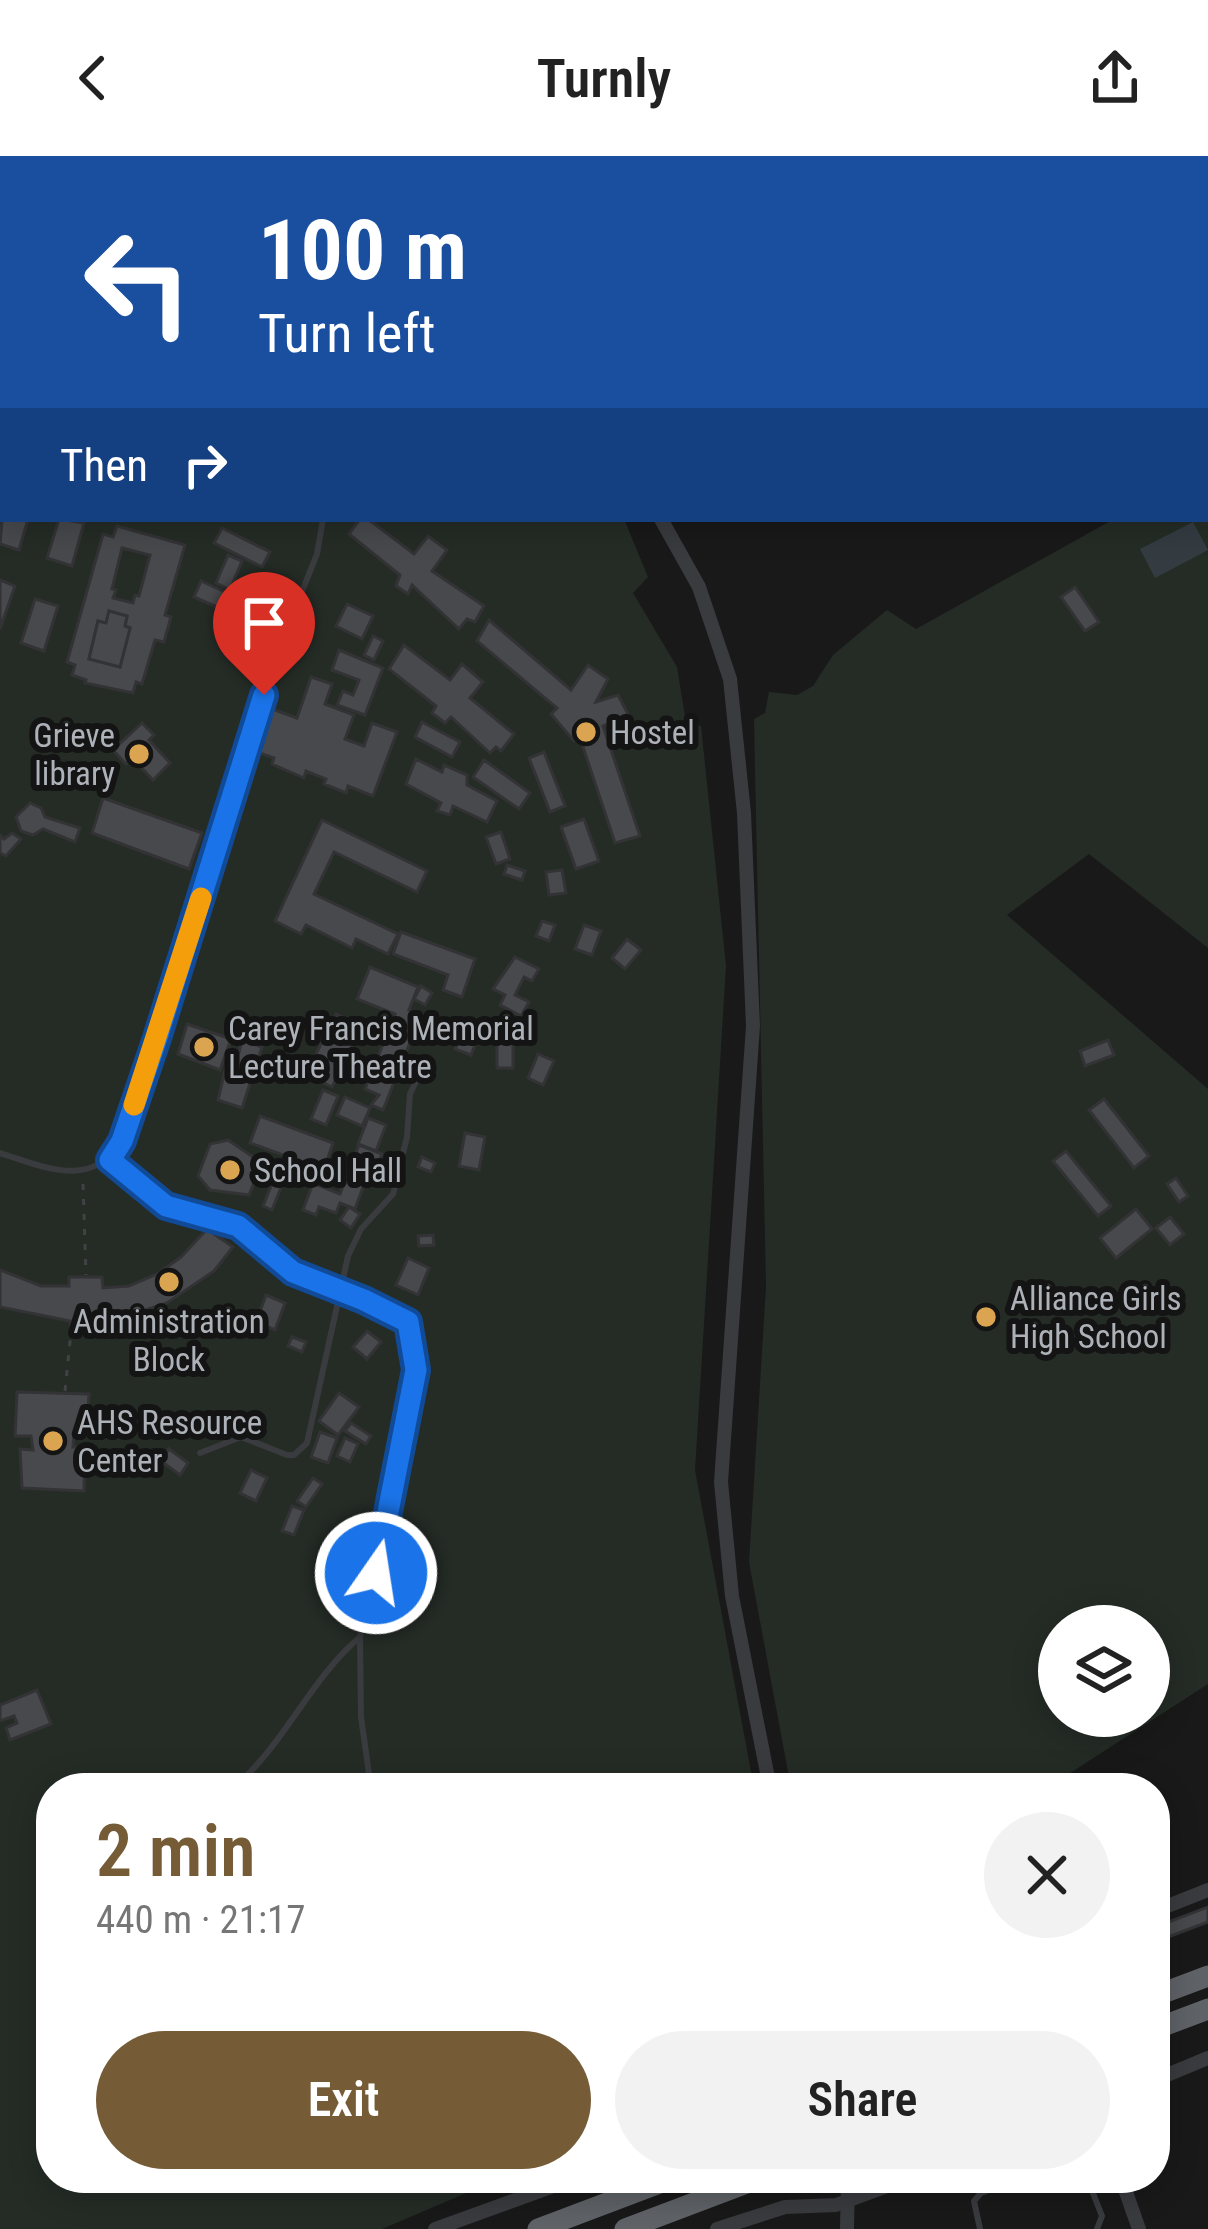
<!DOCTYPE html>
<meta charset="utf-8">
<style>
body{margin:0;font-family:"Roboto Condensed",sans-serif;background:#f2f2f2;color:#222;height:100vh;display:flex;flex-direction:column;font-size:45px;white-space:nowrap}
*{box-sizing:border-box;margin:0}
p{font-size:39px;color:#767676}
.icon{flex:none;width:66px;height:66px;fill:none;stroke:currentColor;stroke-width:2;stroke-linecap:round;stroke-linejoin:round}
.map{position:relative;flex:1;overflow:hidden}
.details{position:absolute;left:36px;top:1617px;width:1134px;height:420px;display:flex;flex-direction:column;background:#fff;border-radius:48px;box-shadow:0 6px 30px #0003}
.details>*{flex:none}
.guide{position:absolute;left:0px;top:0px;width:1209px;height:366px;box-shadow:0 6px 30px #0003;background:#1a4fa0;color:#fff;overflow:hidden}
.fabs{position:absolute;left:1038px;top:1449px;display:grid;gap:24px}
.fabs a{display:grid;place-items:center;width:132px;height:132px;border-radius:50%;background:#fff;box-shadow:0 6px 30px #0003;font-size:60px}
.pin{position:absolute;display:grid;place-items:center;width:102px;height:102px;color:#fff;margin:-123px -51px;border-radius:50% 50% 50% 0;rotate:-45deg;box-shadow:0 0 12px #0007}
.pin .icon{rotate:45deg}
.me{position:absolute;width:132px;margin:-66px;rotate:13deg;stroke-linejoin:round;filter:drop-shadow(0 0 9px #0008)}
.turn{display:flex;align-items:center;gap:42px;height:252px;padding:0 60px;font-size:54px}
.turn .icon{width:156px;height:156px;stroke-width:2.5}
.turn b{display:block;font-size:84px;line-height:102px}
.then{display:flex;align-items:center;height:114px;padding:0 60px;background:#0003;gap:24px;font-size:45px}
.round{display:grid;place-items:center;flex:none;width:126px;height:126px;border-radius:63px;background:#f2f2f2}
.overview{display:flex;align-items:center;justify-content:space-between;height:204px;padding:0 60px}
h1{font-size:72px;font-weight:600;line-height:90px;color:#755c37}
.action{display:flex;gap:24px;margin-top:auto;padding:24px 60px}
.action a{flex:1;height:138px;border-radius:72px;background:#755c37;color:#fff;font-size:48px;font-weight:600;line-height:138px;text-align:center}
.action a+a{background:#f2f2f2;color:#222}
header{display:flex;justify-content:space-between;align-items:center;height:156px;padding:0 60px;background:#fff;font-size:54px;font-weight:600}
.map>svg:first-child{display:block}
.built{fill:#252527}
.green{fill:#252c26;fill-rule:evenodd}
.water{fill:#343c42}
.building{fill:#48494c;stroke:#333336;stroke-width:3;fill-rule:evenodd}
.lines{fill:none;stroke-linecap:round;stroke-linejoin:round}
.path{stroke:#404246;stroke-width:3;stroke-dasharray:6 9;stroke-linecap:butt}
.service{stroke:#3a3b3f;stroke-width:6}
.minor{stroke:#3a3b3f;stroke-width:14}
.trunk{stroke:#5f6266;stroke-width:21}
.route-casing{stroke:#114b97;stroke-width:30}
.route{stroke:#1a73e8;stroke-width:21}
.slow{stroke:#f59e0b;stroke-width:21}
.poi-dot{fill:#dba450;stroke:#141415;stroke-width:4.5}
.labels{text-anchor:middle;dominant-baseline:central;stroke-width:12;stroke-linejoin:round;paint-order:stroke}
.poi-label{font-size:33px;fill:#adb1b8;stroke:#141415;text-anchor:start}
</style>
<header><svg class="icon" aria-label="back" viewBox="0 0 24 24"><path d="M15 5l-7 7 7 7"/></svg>Turnly<svg class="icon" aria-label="share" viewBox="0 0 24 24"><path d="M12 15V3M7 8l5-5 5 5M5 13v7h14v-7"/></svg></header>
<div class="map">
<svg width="1208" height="2073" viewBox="0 0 1208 2073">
<rect width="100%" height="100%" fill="#19191a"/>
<polygon class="built" points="600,0 810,0 604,3"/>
<g class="green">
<polygon points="0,0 118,3 3,3 3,363 624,363 648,421 633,437 677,511 686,567 701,570 726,810 695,1314 754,1632 51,1632 51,2022 486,2022 471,2035 382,2073 0,2073"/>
<path d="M 1208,310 L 1208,792 L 1089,698 L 1007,759 L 1208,933 L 1208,1528 L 1047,1632 L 791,1632 L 749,1406 L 766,1131 L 754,563 L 765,557 L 769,536 L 797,539 L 813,530 L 833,499 L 887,454 L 916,473 L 1114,363 L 1206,363 ZM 1059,1470 L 1149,1470 L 1149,1560 L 1059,1560 Z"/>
</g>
<polygon class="water" points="1193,366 1208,394 1155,422 1140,393"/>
<g class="building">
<polygon points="3,355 3,363 28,363 19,394 0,388"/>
<polygon points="59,363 84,367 72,410 47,402"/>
<polygon points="360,363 368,363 414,398 428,380 447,394 432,415 484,450 475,466 467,463 459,473 412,429 408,438 396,430 400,419 349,378"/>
<path d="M 117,370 L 185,389 L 165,459 L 171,461 L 164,486 L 155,484 L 142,528 L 136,526 L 133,537 L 85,527 L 86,524 L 72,519 L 75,509 L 67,506 L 103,378 L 113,381 ZM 122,392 L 150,399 L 139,440 L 135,439 L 133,447 L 113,442 L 116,434 L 112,433 ZM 109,455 L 127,460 L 125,470 L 130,472 L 120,511 L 89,503 L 98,465 L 106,467 Z"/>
<polygon points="222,372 270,396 262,411 214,387"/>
<polygon points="228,399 242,405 230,434 216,427"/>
<polygon points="0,424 15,430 0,473"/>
<polygon points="201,425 254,449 247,464 194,441"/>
<polygon points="1075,431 1099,466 1085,475 1061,441"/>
<polygon points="35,443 58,450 44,495 21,487"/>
<polygon points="347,448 373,460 362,483 336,470"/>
<polygon points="109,455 127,460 125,470 130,472 120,511 89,503 98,465 106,467"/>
<polygon points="489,464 571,534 588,509 608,523 596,546 618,539 629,560 603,570 640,680 615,687 580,582 574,585 551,558 557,552 477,485"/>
<polygon points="373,480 383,485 374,504 364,499"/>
<polygon points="404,489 450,524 462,508 483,526 470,542 514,578 501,595 496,591 490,597 451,561 445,567 432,557 436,550 389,513"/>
<polygon points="339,494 383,512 365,559 337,549 343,535 353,539 359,524 332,514"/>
<polygon points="311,521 332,528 325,548 354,559 345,583 364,590 372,567 397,576 373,640 348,630 346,637 324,628 326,623 306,615 304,622 272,608 274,602 248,593 264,550 297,562"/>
<polygon points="422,566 460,586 452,601 415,581"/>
<polygon points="142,567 154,579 149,584 170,607 153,624 132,602 126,608 113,594"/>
<polygon points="544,596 565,650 550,656 529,602"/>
<polygon points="416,603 442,616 444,609 467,619 467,629 497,645 487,666 453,650 450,659 437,655 441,647 406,628"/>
<polygon points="484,604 530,637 519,653 473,621"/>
<polygon points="103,642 202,677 189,713 92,677"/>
<polygon points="30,647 41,652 45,661 80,672 75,686 43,673 33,679 21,675 16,661"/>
<polygon points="584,663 599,705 576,713 561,671"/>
<polygon points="322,664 427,715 417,736 334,696 314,738 398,778 388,798 356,783 352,792 306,769 301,778 275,765"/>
<polygon points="501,676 510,703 496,708 486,681"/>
<polygon points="12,677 21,683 6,700 0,697 0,679 4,683"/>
<polygon points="507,709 525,715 522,724 504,718"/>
<polygon points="562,714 566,737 549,739 546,716"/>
<polygon points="542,765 555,769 549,785 536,780"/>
<polygon points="584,769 601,775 592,799 575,793"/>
<polygon points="401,776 475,803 462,841 443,834 448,819 393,798"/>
<polygon points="627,783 641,794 625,813 612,802"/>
<polygon points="515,801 539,813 532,825 524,821 515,839 529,846 521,860 500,849 505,839 493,833"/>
<polygon points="370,811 418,831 409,854 421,859 383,954 371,949 379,939 365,933 395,858 357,843"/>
<polygon points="421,830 432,837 425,849 414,843"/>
<polygon points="336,858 362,871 332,931 306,918"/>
<polygon points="187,868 231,883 220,914 178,898"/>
<polygon points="464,873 479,879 471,899 455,893"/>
<polygon points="497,882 513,883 513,912 497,912"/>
<polygon points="242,884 262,891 242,952 218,944 230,893 239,896"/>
<polygon points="1108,884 1114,899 1085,910 1080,895"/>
<polygon points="538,898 554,905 543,929 528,922"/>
<polygon points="323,934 338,940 326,969 311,963"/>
<polygon points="345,941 370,952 362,970 337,959"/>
<polygon points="1104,943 1149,1000 1134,1012 1089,954"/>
<polygon points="260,960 333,987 324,1014 250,987"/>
<polygon points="368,962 386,969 376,995 358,988"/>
<polygon points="465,977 485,981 479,1014 459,1010"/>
<polygon points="228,984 262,1007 249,1039 210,1034 198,1020 210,988"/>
<polygon points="359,989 382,998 371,1028 365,1026 355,1053 340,1047 336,1057 319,1051 316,1059 303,1054 313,1027 340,1038"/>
<polygon points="1066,995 1111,1050 1098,1060 1053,1005"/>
<polygon points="422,1001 435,1007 431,1016 418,1011"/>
<polygon points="1176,1022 1188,1040 1179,1046 1167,1028"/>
<polygon points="273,1025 282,1029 272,1054 263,1050"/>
<polygon points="349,1051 360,1058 351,1072 340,1064"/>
<polygon points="1136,1053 1152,1073 1116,1102 1100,1082"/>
<polygon points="1170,1061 1184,1078 1170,1089 1156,1072"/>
<polygon points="207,1073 233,1091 214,1115 167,1147 105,1167 105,1177 71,1176 70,1165 0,1151 0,1114 41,1130 69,1130 69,1121 102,1121 103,1132 129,1130 157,1118 181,1101"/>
<polygon points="433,1079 434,1089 419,1090 418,1080"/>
<polygon points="408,1102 429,1112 418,1139 396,1129"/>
<polygon points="266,1139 285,1147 275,1174 256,1166"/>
<polygon points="367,1175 381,1186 367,1203 353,1191"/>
<polygon points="292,1181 306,1186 302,1196 288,1190"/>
<polygon points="17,1236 89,1238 87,1275 74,1276 73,1291 85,1291 84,1335 22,1332 20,1293 33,1294 31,1280 15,1280"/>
<polygon points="339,1237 359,1251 338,1279 319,1265"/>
<polygon points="351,1267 371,1280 366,1288 345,1275"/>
<polygon points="320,1276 337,1282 328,1307 311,1301"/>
<polygon points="345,1282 358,1288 350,1306 337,1300"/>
<polygon points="169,1293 188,1307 180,1319 161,1305"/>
<polygon points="251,1314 267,1322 256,1345 240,1337"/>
<polygon points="313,1322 322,1328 306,1351 297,1345"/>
<polygon points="292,1350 304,1354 294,1379 282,1375"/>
<polygon points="37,1534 51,1568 10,1584 6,1572 17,1567 14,1560 0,1565 0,1549"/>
<polygon points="1208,1751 1208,1766 1155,1786 1155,1771"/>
</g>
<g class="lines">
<g class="path">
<polyline points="83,1028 86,1119"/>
<polyline points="65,1235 71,1176"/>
</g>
<g class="service">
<polyline points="1206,215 1208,217"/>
<polyline points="0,285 3,280"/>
<path d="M 0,997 C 45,1011 91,1034 122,985 L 277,498 L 317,398 L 323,363"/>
<polyline points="110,1004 151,1041 166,1050 238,1070 293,1116 364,1144 408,1166 416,1214 384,1385 360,1481 361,1561 371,1632"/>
<polyline points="200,1297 241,1281 287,1299 294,1299 307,1287 348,1100 361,1073 393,1038 407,981 410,938 418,921"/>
<path d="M 233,1632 C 284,1590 309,1524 360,1481"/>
<polyline points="1087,2022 1102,2060 1097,2073"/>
<polyline points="980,2073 974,2045 981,2037 1021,2022"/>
</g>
<g class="minor">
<polyline points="132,0 138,3"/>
<polyline points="1094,3 1096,0"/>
<polyline points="661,363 699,431 730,523 744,657 753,870 721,1326 732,1440 770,1632"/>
<polyline points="1155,1755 1208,1734"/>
<polyline points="1155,1924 1208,1902"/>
<polyline points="1121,2022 1139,2073"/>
<polyline points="435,2073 576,2022"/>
<polyline points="717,2073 785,2051 836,2049 909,2022"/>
<polyline points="847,2073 848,2022"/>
</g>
<g class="trunk">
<polyline points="1155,1840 1208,1820"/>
<polyline points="1155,1873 1208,1853"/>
<polyline points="538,2073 673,2022"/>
<polyline points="625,2073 760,2022"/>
</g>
</g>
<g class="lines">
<defs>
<polyline id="route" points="264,539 157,882 122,985 110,1004 166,1050 238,1070 293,1116 364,1144 408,1166 416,1214 376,1417"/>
</defs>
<use href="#route" class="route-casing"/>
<use href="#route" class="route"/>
<polyline class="slow" points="134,949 201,742"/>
</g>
<g class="poi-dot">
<circle cx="586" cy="576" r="12"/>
<circle cx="139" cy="598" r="12"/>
<circle cx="204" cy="891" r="12"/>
<circle cx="230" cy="1014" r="12"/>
<circle cx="169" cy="1126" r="12"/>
<circle cx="986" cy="1161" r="12"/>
<circle cx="53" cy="1285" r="12"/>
</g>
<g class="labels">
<g class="poi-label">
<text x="610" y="576">Hostel</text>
<text x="115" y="579" text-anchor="end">Grieve<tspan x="115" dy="38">library</tspan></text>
<text x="228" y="872">Carey Francis Memorial<tspan x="228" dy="38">Lecture Theatre</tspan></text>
<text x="254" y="1014">School Hall</text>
<text x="1010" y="1142">Alliance Girls<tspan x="1010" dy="38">High School</tspan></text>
<text x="169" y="1165" text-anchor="middle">Administration<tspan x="169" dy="38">Block</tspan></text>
<text x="77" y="1266">AHS Resource<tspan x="77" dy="38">Center</tspan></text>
</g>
</g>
</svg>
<div class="fabs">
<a><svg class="icon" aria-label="layers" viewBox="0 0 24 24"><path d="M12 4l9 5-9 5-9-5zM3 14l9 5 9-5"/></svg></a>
</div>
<div class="pin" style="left:264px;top:539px;background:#d93025"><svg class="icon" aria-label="arrive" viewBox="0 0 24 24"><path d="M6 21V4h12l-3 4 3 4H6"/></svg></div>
<svg class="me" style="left:376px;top:1417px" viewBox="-20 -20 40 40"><circle r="17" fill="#1a73e8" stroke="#fff" stroke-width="3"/><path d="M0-11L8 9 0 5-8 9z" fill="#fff"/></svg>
<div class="guide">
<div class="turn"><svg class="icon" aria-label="left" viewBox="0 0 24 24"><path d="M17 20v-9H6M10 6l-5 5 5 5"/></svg><div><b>100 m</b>Turn left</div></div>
<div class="then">Then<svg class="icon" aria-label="right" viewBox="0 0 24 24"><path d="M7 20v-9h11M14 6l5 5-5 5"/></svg></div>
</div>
<section class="details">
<div class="overview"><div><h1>2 min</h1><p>440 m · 21:17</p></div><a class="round"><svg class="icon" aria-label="close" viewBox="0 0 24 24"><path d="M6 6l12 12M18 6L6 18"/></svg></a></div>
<div class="action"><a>Exit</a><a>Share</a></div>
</section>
</div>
